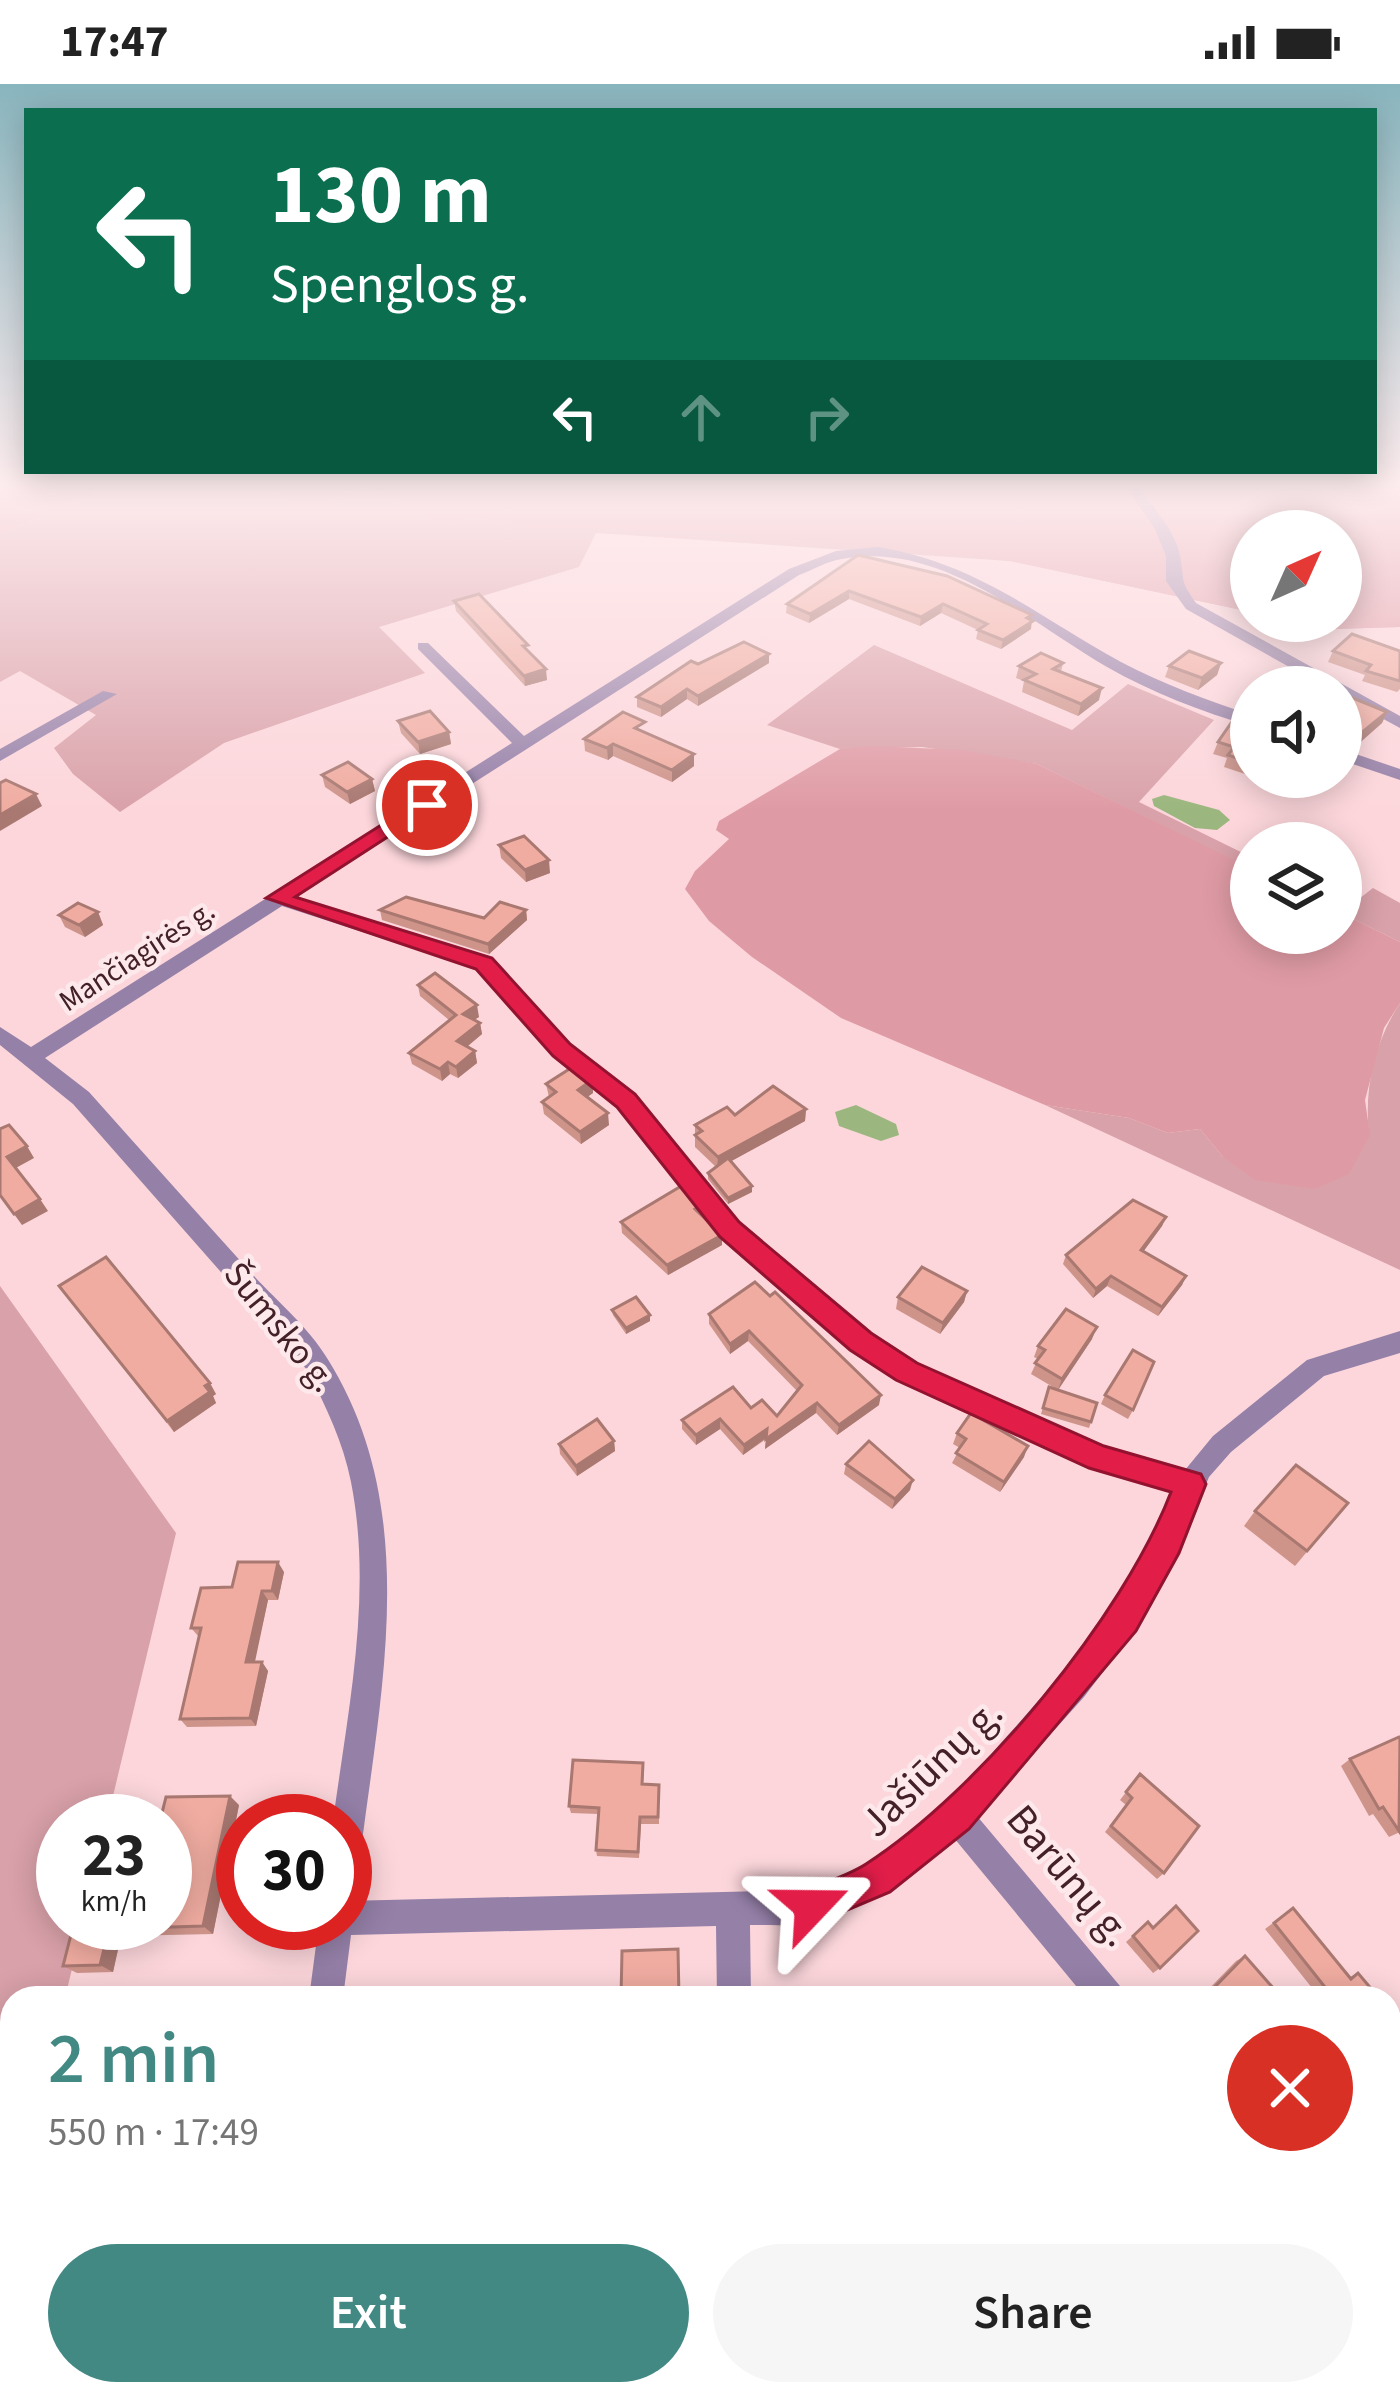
<!DOCTYPE html>
<meta charset="utf-8">
<style>
body{margin:0;font-family:"Source Sans 3",sans-serif;background:#f6f6f6;color:#222;height:100vh;display:flex;flex-direction:column;font-size:45px;white-space:nowrap}
*{box-sizing:border-box;margin:0}
p{font-size:39px;color:#767676}
.icon{flex:none;width:66px;height:66px;fill:none;stroke:currentColor;stroke-width:2;stroke-linecap:round;stroke-linejoin:round}
.map{position:relative;flex:1;overflow:hidden}
.details{position:absolute;left:0px;top:1902px;width:1401px;height:420px;display:flex;flex-direction:column;background:#fff;border-radius:36px 36px 0 0;box-shadow:0 6px 30px #0003}
.details>*{flex:none}
.guide{position:absolute;left:24px;top:24px;width:1353px;height:366px;border-radius:0px;box-shadow:0 6px 30px #0003;background:#0b6e4f;color:#fff;overflow:hidden}
.needle{width:78px;rotate:45deg}
.tools{position:absolute;left:1230px;top:426px;display:grid;gap:24px}
.tools a{display:grid;place-items:center;width:132px;height:132px;border-radius:50%;background:#fff;box-shadow:0 6px 30px #0003;font-size:60px}
.speed{position:absolute;left:36px;top:1710px;display:flex;gap:24px;font-size:60px;font-weight:700;text-align:center}
.speed>*{display:grid;place-content:center;width:156px;height:156px;border-radius:50%;background:#fff;box-shadow:0 6px 30px #0003;line-height:1}
.speed small{font-size:30px;font-weight:400}
.speed .limit{border:18px solid #d22;background:#fff;color:#111}
.pin{position:absolute;display:grid;place-items:center;width:102px;height:102px;color:#fff;margin:-51px;border:6px solid #fff;border-radius:50%;box-shadow:0 3px 12px #0007}
.me{position:absolute;width:132px;margin:-66px;rotate:67deg;stroke-linejoin:round;filter:drop-shadow(0 0 9px #0008)}
.turn{display:flex;align-items:center;gap:42px;height:252px;padding:0 48px;font-size:54px}
.turn .icon{width:156px;height:156px;stroke-width:2.5}
.turn b{display:block;font-size:84px;line-height:102px}
.lanes{display:flex;align-items:center;height:114px;padding:0 48px;background:#0003;justify-content:center;gap:60px;direction:ltr}
.lanes .off{opacity:.35}
.round{display:grid;place-items:center;flex:none;width:126px;height:126px;border-radius:63px;background:#f6f6f6}
.overview{display:flex;align-items:center;justify-content:space-between;height:204px;padding:0 48px}
h1{font-size:72px;font-weight:600;line-height:90px;color:#428984}
.button{display:flex;gap:24px;margin-top:auto;padding:24px 48px}
.button a{flex:1;height:138px;border-radius:72px;background:#428984;color:#fff;font-size:48px;font-weight:600;line-height:138px;text-align:center}
.button a+a{background:#f6f6f6;color:#222}
.status{display:flex;justify-content:space-between;align-items:center;height:84px;padding:0 60px;background:#fff;direction:ltr}
.status svg{height:33px;fill:currentColor}
.map>svg:first-child{display:block}
.green{fill:#d9a1a9}
.forest{fill:#df9ba5}
.water{fill:#9bb67e}
.lines{fill:none;stroke-linecap:round;stroke-linejoin:round}
.minor{fill:#9580a8;fill-rule:evenodd}
.wall{fill:#ce948a}
.shaded-wall{fill:#a87871}
.building{fill:#f0aca1;stroke:#a87871;stroke-width:3}
.route{fill:#e11d48;stroke:#92132f;stroke-width:3}
.labels{text-anchor:middle;dominant-baseline:central;stroke-width:9;stroke-linejoin:round;paint-order:stroke}
.far-street-label{font-size:30px;fill:#442128;stroke:#fde9eb}
.street-label{font-size:36px;fill:#442128;stroke:#fde9eb}
.near-street-label{font-size:42px;fill:#442128;stroke:#fde9eb}
</style>
<div class="status"><b>17:47</b><svg viewBox="0 0 49 12"><path d="M0 12V9h3v3zM5 12V6h3v6zM10 12V3h3v9zM15 12V0h3v12zM26 1h20v11H26zM47 4h2v5h-2z"/></svg></div>
<div class="map">
<svg width="1400" height="2322" viewBox="0 0 1400 2322">
<rect width="100%" height="100%" fill="#fcd6db"/>
<g class="green">
<polygon points="107,402 283,402 278,408 301,433 343,409 369,405 361,402 1400,402 1400,543 1333,545 1294,537 1341,537 1341,447 1251,447 1251,528 1010,477 596,449 579,483 379,543 425,589 224,659 120,728 73,690 54,664 96,631 20,587 0,598 0,451"/>
<polygon points="874,561 1072,646 1128,600 1214,636 1139,718 1251,773 1251,785 1037,680 922,663 840,665 767,641"/>
<polygon points="1373,804 1400,819 1400,858 1341,829 1341,816 1351,821"/>
<path d="M 1400,919 L 1400,1186 L 1045,1021 L 1129,1034 L 1168,1049 L 1200,1045 L 1223,1073 L 1369,1051 C 1364,1005 1374,959 1400,919 Z"/>
<polygon points="0,1202 176,1449 107,1737 63,1737 63,1839 83,1839 65,1914 12,1914 12,2310 249,2310 248,2322 0,2322"/>
</g>
<g class="forest">
<polygon points="0,402 107,402 0,451"/>
<path d="M 283,402 L 1400,402 L 1400,543 L 1333,545 L 1294,537 L 1341,537 L 1341,447 L 1251,447 L 1251,528 L 1010,477 L 704,447 L 530,445 L 471,432 L 443,440 C 410,428 383,392 343,409 C 327,416 318,430 300,433 L 277,407 Z"/>
<polygon points="873,662 963,666 1037,680 1251,784 1251,849 1341,849 1341,829 1400,858 1400,919 1384,944 1365,1016 1370,1051 1349,1090 1315,1105 1255,1096 1223,1073 1200,1045 1168,1049 1129,1034 1045,1021 841,934 752,873 709,837 685,805 695,787 729,755 716,746 719,737 840,665"/>
</g>
<g class="water">
<polygon points="1164,711 1219,726 1230,736 1217,746 1195,744 1154,722 1152,715"/>
<polygon points="856,1021 896,1040 899,1051 881,1057 839,1042 835,1028"/>
</g>
<g class="lines">
<g class="minor">
<path d="M 1126,402 L 1138,402 C 1153,423 1175,446 1180,472 C 1185,498 1179,495 1196,519 L 1400,632 L 1400,644 L 1341,612 L 1341,603 L 1325,603 L 1186,525 L 1166,497 L 1166,472 L 1155,445 Z"/>
<path d="M 878,463 C 979,480 1035,531 1121,578 C 1163,600 1207,616 1251,631 L 1251,642 C 1202,628 1151,608 1107,583 C 1028,537 940,456 842,475 C 827,477 813,486 799,491 L 295,813 L 491,875 L 570,961 L 634,1011 L 737,1138 L 870,1250 L 916,1279 L 1104,1363 L 1185,1386 L 1213,1352 L 1307,1276 L 1400,1247 L 1400,1269 L 1324,1292 L 1231,1368 L 1209,1393 L 1178,1468 L 1135,1546 L 1084,1613 L 977,1732 L 1120,1902 L 1125,1914 L 1086,1914 L 954,1754 C 916,1784 856,1834 807,1840 C 789,1842 769,1841 750,1841 L 751,1914 L 717,1914 L 716,1842 L 351,1851 L 343,1914 L 309,1914 L 319,1839 L 345,1839 L 345,1817 L 811,1806 C 828,1799 846,1793 862,1784 C 912,1757 954,1710 992,1669 C 1070,1582 1129,1517 1176,1408 L 1089,1382 L 898,1295 L 852,1264 L 721,1152 L 618,1023 L 554,971 L 477,885 L 282,822 L 45,974 L 89,1008 C 144,1070 199,1131 254,1192 C 278,1218 309,1244 327,1274 C 421,1423 382,1601 361,1765 L 357,1777 L 345,1781 L 345,1737 L 333,1737 C 348,1625 373,1510 351,1398 C 343,1358 326,1323 308,1287 L 73,1020 L 0,961 L 0,943 L 31,963 L 512,659 L 418,565 L 418,559 L 428,559 L 524,652 L 789,485 L 836,467 Z"/>
<polygon points="103,607 117,610 0,677 0,665"/>
<polygon points="1341,665 1400,685 1400,696 1341,676"/>
<polygon points="1389,2232 1400,2237 1400,2285 1389,2280"/>
<polygon points="253,2310 293,2310 291,2322 251,2322"/>
<polygon points="716,2310 756,2310 757,2322 717,2322"/>
</g>
</g>
<g class="wall">
<polygon points="858,471 1032,531 1031,545 1001,565 976,555 978,546 941,529 920,542 849,515 809,539 786,529 787,520"/>
<polygon points="454,517 547,596 525,602 456,527"/>
<polygon points="1333,567 1400,567 1400,605 1397,608 1362,597 1365,591 1328,578"/>
<polygon points="769,579 698,622 687,615 661,633 637,623 637,613 698,580"/>
<polygon points="1063,579 1061,588 1099,616 1078,632 1022,608 1024,597 1016,594 1019,582"/>
<polygon points="1221,579 1217,591 1198,606 1165,593 1169,582"/>
<polygon points="1341,617 1387,628 1382,639 1356,662 1341,656"/>
<polygon points="398,637 449,648 451,660 420,670 401,649"/>
<polygon points="1251,647 1251,692 1224,683 1227,674 1213,670 1218,658"/>
<polygon points="645,649 694,682 672,698 613,672 608,676 585,667 584,655"/>
<polygon points="322,691 372,695 375,707 350,720 325,703"/>
<polygon points="1253,693 1324,693 1308,713"/>
<polygon points="499,761 550,789 526,798 501,774"/>
<polygon points="380,826 484,834 526,826 527,836 489,870 382,836"/>
<polygon points="98,828 103,841 85,853 65,843 59,831"/>
<polygon points="418,901 479,933 474,936 480,939 482,950 467,963 475,967 477,979 458,994 450,990 442,997 412,980 409,969 449,936 420,912"/>
<polygon points="592,996 593,1009 587,1013 609,1041 581,1060 544,1030 542,1018 549,1013 546,1000"/>
<polygon points="806,1025 805,1037 731,1077 752,1108 728,1120 708,1095 708,1089 716,1083 695,1063 695,1041 735,1031"/>
<polygon points="1166,1133 1162,1142 1143,1168 1186,1192 1182,1201 1158,1232 1107,1202 1093,1214 1063,1180 1066,1171"/>
<polygon points="621,1138 722,1151 722,1161 668,1191 622,1149"/>
<polygon points="755,1198 879,1321 837,1351 816,1329 765,1365 766,1355 743,1371 720,1345 696,1361 682,1345 682,1336 777,1332 797,1307 748,1257 730,1270 709,1240 709,1230"/>
<polygon points="59,1202 216,1310 213,1312 216,1319 174,1348"/>
<polygon points="967,1207 964,1218 940,1250 896,1225 898,1213"/>
<polygon points="612,1226 650,1237 626,1250 613,1231"/>
<polygon points="1092,1255 1058,1306 1091,1338 1089,1344 1041,1330 1049,1303 1058,1306 1031,1290 1038,1275 1034,1273 1038,1262"/>
<polygon points="1105,1311 1133,1326 1128,1335 1101,1320"/>
<polygon points="957,1349 1024,1373 1000,1408 952,1379 960,1364 953,1360"/>
<polygon points="614,1357 615,1367 577,1392 560,1370 559,1360"/>
<polygon points="846,1380 910,1406 892,1425 844,1390"/>
<polygon points="1348,1419 1295,1482 1244,1442 1255,1427"/>
<polygon points="284,1488 278,1516 268,1516 254,1578 262,1578 268,1587 256,1642 187,1643 180,1635 199,1553 191,1544 232,1503"/>
<polygon points="1350,1675 1400,1748 1389,1753 1373,1730 1369,1732 1341,1682"/>
<polygon points="644,1686 643,1700 659,1701 659,1740 641,1740 639,1774 597,1772 596,1766 598,1730 571,1729 569,1722"/>
<polygon points="1140,1690 1164,1789 1157,1795 1105,1748 1126,1721 1120,1716"/>
<polygon points="239,1721 213,1850 121,1852 113,1888 77,1889 63,1882 74,1839 165,1839"/>
<polygon points="1176,1822 1160,1884 1153,1889 1126,1858 1148,1838 1153,1844"/>
<polygon points="1293,1824 1350,1893 1358,1889 1379,1914 1320,1914 1265,1845"/>
<polygon points="1245,1872 1282,1914 1200,1914 1236,1877"/>
</g>
<g class="shaded-wall">
<polygon points="849,507 849,515 809,539 810,530"/>
<polygon points="943,520 941,529 920,542 921,533"/>
<polygon points="1032,531 1031,545 1001,565 1003,556"/>
<polygon points="769,570 769,579 698,622 698,612"/>
<polygon points="1221,579 1217,591 1198,606 1202,594"/>
<polygon points="546,585 547,596 525,602 524,592"/>
<polygon points="1102,604 1099,616 1078,632 1081,620"/>
<polygon points="687,605 687,615 661,633 661,623"/>
<polygon points="1387,628 1382,639 1356,662 1360,650"/>
<polygon points="449,648 451,660 420,670 418,658"/>
<polygon points="613,660 613,672 608,676 607,664"/>
<polygon points="694,670 694,682 672,698 672,686"/>
<polygon points="1319,693 1324,693 1308,713 1313,701"/>
<polygon points="372,695 375,707 350,720 347,708"/>
<polygon points="36,710 42,722 0,747 0,731"/>
<polygon points="549,776 550,789 526,798 525,786"/>
<polygon points="526,826 527,836 489,870 488,860"/>
<polygon points="98,828 103,841 85,853 79,841"/>
<polygon points="477,921 479,933 465,941 463,930"/>
<polygon points="480,939 482,950 459,969 457,957"/>
<polygon points="475,967 477,979 458,994 456,983"/>
<polygon points="448,978 450,990 442,997 440,985"/>
<polygon points="592,996 593,1009 580,1018 578,1006"/>
<polygon points="806,1025 805,1037 717,1085 718,1073"/>
<polygon points="608,1029 609,1041 581,1060 580,1048"/>
<polygon points="27,1062 34,1074 14,1085 7,1073"/>
<polygon points="752,1102 752,1108 728,1120 728,1114"/>
<polygon points="40,1115 48,1127 22,1141 14,1130"/>
<polygon points="1166,1133 1162,1142 1137,1176 1141,1166"/>
<polygon points="722,1151 722,1161 668,1191 667,1181"/>
<polygon points="1111,1192 1107,1202 1093,1214 1096,1205"/>
<polygon points="1186,1192 1182,1201 1158,1232 1162,1223"/>
<polygon points="967,1207 964,1218 940,1250 943,1239"/>
<polygon points="650,1231 650,1237 626,1250 626,1244"/>
<polygon points="1097,1243 1092,1255 1058,1306 1062,1295"/>
<polygon points="749,1247 748,1257 730,1270 730,1260"/>
<polygon points="210,1299 216,1310 213,1312 216,1319 174,1348 167,1337"/>
<polygon points="881,1311 879,1321 837,1351 839,1341"/>
<polygon points="817,1319 816,1329 765,1365 766,1355"/>
<polygon points="720,1335 720,1345 696,1361 696,1351"/>
<polygon points="767,1345 766,1354 743,1371 744,1361"/>
<polygon points="614,1357 615,1367 577,1392 576,1382"/>
<polygon points="1028,1362 1024,1373 1000,1408 1004,1398"/>
<polygon points="913,1396 910,1406 892,1425 895,1415"/>
<polygon points="278,1478 284,1488 278,1516 272,1507"/>
<polygon points="262,1507 268,1516 253,1587 246,1578"/>
<polygon points="262,1578 268,1587 256,1642 250,1634"/>
<polygon points="230,1712 239,1721 213,1850 203,1842"/>
<polygon points="109,1845 121,1852 113,1888 100,1881"/>
</g>
<g class="building">
<polygon points="858,471 947,492 1032,531 1027,534 1033,537 1003,556 978,546 987,540 943,520 921,533 849,507 810,530 787,520"/>
<polygon points="479,510 528,561 523,562 546,585 524,592 454,517"/>
<polygon points="1352,550 1400,567 1400,597 1366,587 1371,581 1333,567"/>
<polygon points="744,558 769,570 698,612 687,605 661,623 637,613 691,577 698,580"/>
<polygon points="1189,567 1221,579 1202,594 1169,582"/>
<polygon points="1041,569 1063,579 1053,585 1102,604 1081,620 1024,596 1036,590 1019,582"/>
<polygon points="1348,612 1387,628 1360,650 1341,643 1341,617 1344,618"/>
<polygon points="430,627 449,648 418,658 398,637"/>
<polygon points="623,628 645,638 635,644 694,670 672,686 613,660 607,664 584,655"/>
<polygon points="1231,639 1251,647 1251,679 1228,671 1234,663 1218,658"/>
<polygon points="348,678 372,695 347,708 322,691"/>
<polygon points="1292,693 1319,693 1313,701"/>
<polygon points="6,696 36,710 0,731 0,699"/>
<polygon points="524,752 549,776 525,786 499,761"/>
<polygon points="406,813 484,834 500,818 526,826 488,860 380,826"/>
<polygon points="78,819 98,828 79,841 59,831"/>
<polygon points="435,889 477,921 463,930 480,939 457,957 475,967 456,983 448,978 440,985 409,969 456,931 418,901"/>
<polygon points="574,982 592,996 578,1006 608,1029 580,1048 542,1018 556,1008 546,1000"/>
<polygon points="773,1002 806,1025 718,1073 695,1051 702,1047 695,1041 727,1023 735,1031"/>
<polygon points="9,1041 27,1062 7,1073 40,1115 14,1130 0,1111 0,1045"/>
<polygon points="728,1074 752,1102 728,1114 708,1089"/>
<polygon points="683,1101 700,1122 695,1125 722,1151 667,1181 621,1138"/>
<polygon points="1133,1116 1166,1133 1141,1166 1186,1192 1162,1223 1111,1192 1096,1205 1066,1171"/>
<polygon points="106,1173 210,1299 205,1302 210,1308 167,1337 59,1202"/>
<polygon points="922,1183 967,1207 943,1239 898,1213"/>
<polygon points="755,1198 770,1212 775,1208 881,1311 839,1341 817,1319 766,1355 767,1345 744,1361 720,1335 696,1351 682,1336 733,1303 751,1324 762,1316 777,1332 802,1301 749,1247 730,1260 709,1230"/>
<polygon points="636,1213 650,1231 626,1244 612,1226"/>
<polygon points="1066,1225 1097,1243 1062,1295 1035,1279 1045,1266 1038,1262"/>
<polygon points="1133,1266 1154,1278 1133,1326 1105,1311"/>
<polygon points="1049,1303 1097,1319 1091,1338 1043,1324"/>
<polygon points="971,1329 1028,1362 1004,1398 956,1369 966,1355 957,1349"/>
<polygon points="597,1335 614,1357 576,1382 559,1360"/>
<polygon points="869,1357 913,1396 895,1415 846,1380"/>
<polygon points="1296,1381 1348,1419 1307,1467 1255,1427"/>
<polygon points="238,1478 278,1478 272,1507 262,1507 246,1578 262,1578 250,1634 180,1635 201,1544 191,1544 201,1504 232,1503"/>
<polygon points="1399,1653 1400,1654 1399,1747 1383,1723 1379,1725 1350,1675"/>
<polygon points="573,1676 643,1679 642,1700 659,1701 658,1733 640,1733 638,1768 596,1766 599,1724 569,1722"/>
<polygon points="1140,1690 1199,1742 1164,1789 1111,1742 1132,1714 1126,1708"/>
<polygon points="230,1712 203,1842 109,1845 100,1881 63,1882 74,1839 165,1839 165,1737 160,1737 166,1713"/>
<polygon points="1176,1822 1198,1847 1160,1884 1133,1852 1148,1838 1153,1844"/>
<polygon points="1293,1824 1351,1895 1358,1889 1379,1914 1329,1914 1332,1912 1274,1839"/>
<polygon points="678,1865 679,1914 621,1914 622,1867"/>
<polygon points="1245,1872 1282,1914 1210,1914 1207,1911"/>
<polygon points="1389,1927 1400,1940 1400,1954 1389,1964"/>
</g>
<linearGradient id="sky" x2="0" y2="1"><stop stop-color="#89b5be"/><stop offset="0.55" stop-color="#feedef"/><stop offset="1" stop-color="#feedef" stop-opacity="0"/></linearGradient>
<rect width="1400" height="727" fill="url(#sky)"/>
<path class="route" d="M 419,717 L 437,721 L 295,813 L 492,874 L 570,960 L 635,1010 L 739,1138 L 871,1249 L 917,1279 L 1104,1362 L 1201,1390 L 1206,1400 L 1179,1469 L 1136,1547 L 969,1745 L 890,1808 L 812,1841 L 798,1836 L 793,1822 L 798,1809 C 820,1800 846,1793 866,1780 C 979,1707 1123,1533 1171,1408 L 1089,1384 L 896,1296 L 850,1266 L 720,1153 L 617,1023 L 553,972 L 476,885 L 266,814 Z"/>
<g class="labels">
<g class="far-street-label">
<text transform="translate(137 872) rotate(-33)">Mančiagirės g.</text>
</g>
<g class="street-label">
<text transform="translate(280 1243) rotate(51)">Šumsko g.</text>
</g>
<g class="near-street-label">
<text transform="translate(932 1684) rotate(-44)">Jašiūnų g.</text>
<text transform="translate(1069 1792) rotate(50)">Barūnų g.</text>
</g>
</g>
</svg>
<div class="tools">
<a><svg class="needle" viewBox="-14 -14 28 28"><path d="M0-13l5 13h-10z" fill="#e53935"/><path d="M0 13l5-13h-10z" fill="#767676"/></svg></a>
<a><svg class="icon" aria-label="sound" viewBox="0 0 24 24"><path d="M4 9h4l5-4v14l-5-4H4zM17 9q2 3 0 6"/></svg></a>
<a><svg class="icon" aria-label="layers" viewBox="0 0 24 24"><path d="M12 4l9 5-9 5-9-5zM3 14l9 5 9-5"/></svg></a>
</div>
<div class="speed"><div>23<small>km/h</small></div><div class="limit">30</div></div>
<div class="pin" style="left:427px;top:721px;background:#d93025"><svg class="icon" aria-label="arrive" viewBox="0 0 24 24"><path d="M6 21V4h12l-3 4 3 4H6"/></svg></div>
<svg class="me" style="left:812px;top:1822px" viewBox="-20 -20 40 40"><path d="M0-17L14 15 0 8-14 15z" fill="#e11d48" stroke="#fff" stroke-width="4"/></svg>
<div class="guide">
<div class="turn"><svg class="icon" aria-label="left" viewBox="0 0 24 24"><path d="M17 20v-9H6M10 6l-5 5 5 5"/></svg><div><b>130 m</b>Spenglos g.</div></div>
<div class="lanes"><svg class="icon" aria-label="left" viewBox="0 0 24 24"><path d="M17 20v-9H6M10 6l-5 5 5 5"/></svg><svg class="icon off" aria-label="ahead" viewBox="0 0 24 24"><path d="M12 20V5M6 11l6-6 6 6"/></svg><svg class="icon off" aria-label="right" viewBox="0 0 24 24"><path d="M7 20v-9h11M14 6l5 5-5 5"/></svg></div>
</div>
<section class="details">
<div class="overview"><div><h1>2 min</h1><p>550 m · 17:49</p></div><a class="round" style="background:#d93025;color:#fff"><svg class="icon" aria-label="close" viewBox="0 0 24 24"><path d="M6 6l12 12M18 6L6 18"/></svg></a></div>
<div class="button"><a>Exit</a><a>Share</a></div>
</section>
</div>
